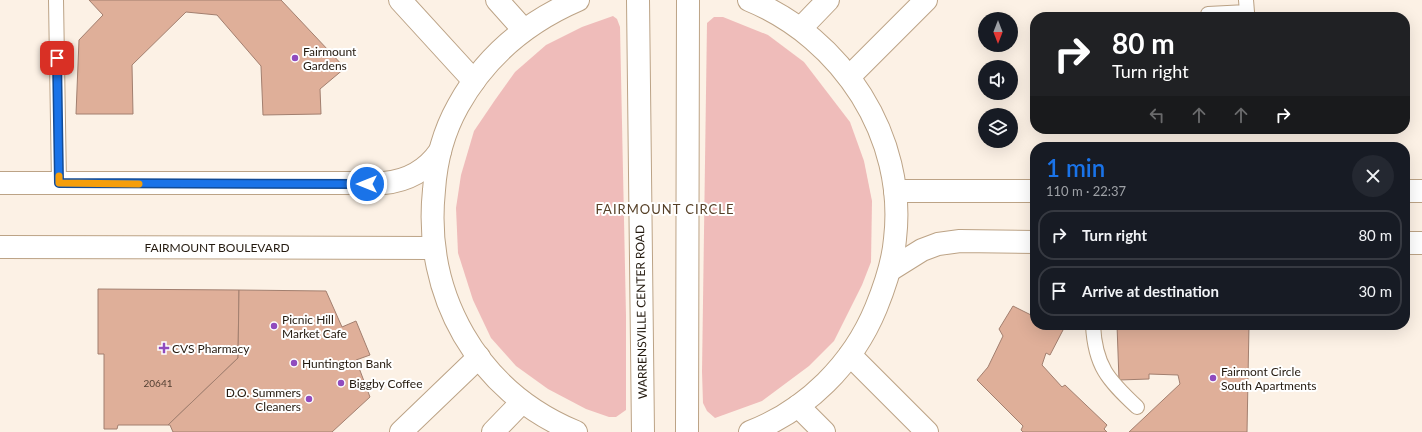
<!DOCTYPE html>
<meta charset="utf-8">
<style>
body{margin:0;font-family:Lato,sans-serif;background:#242831;color:#f1f3f6;height:100vh;display:flex;flex-direction:column;font-size:15px;white-space:nowrap}
*{box-sizing:border-box;margin:0}
p{font-size:13px;color:#9ea1a6}
.icon{flex:none;width:22px;height:22px;fill:none;stroke:currentColor;stroke-width:2;stroke-linecap:round;stroke-linejoin:round}
.map{position:relative;flex:1;overflow:hidden}
.side{position:absolute;left:1030px;top:142px;width:380px;height:188px;display:flex;flex-direction:column;background:#171b24;border-radius:16px;box-shadow:0 4px 16px #0002}
.side>*{flex:none}
.hud{position:absolute;left:1030px;top:12px;width:380px;height:122px;border-radius:16px;box-shadow:0 4px 16px #0002;background:#202124;color:#fff;overflow:hidden}
.needle{width:26px;rotate:180deg}
.buttons{position:absolute;left:978px;top:12px;display:grid;gap:8px}
.buttons a{display:grid;place-items:center;width:40px;height:40px;border-radius:50%;background:#171b24;box-shadow:0 4px 16px #0002;font-size:20px}
.pin{position:absolute;display:grid;place-items:center;width:34px;height:34px;color:#fff;margin:-17px;border-radius:8px;box-shadow:0 2px 6px #0006}
.me{position:absolute;width:44px;margin:-22px;rotate:270deg;stroke-linejoin:round;filter:drop-shadow(0 0 3px #0008)}
.turn{display:flex;align-items:center;gap:14px;height:84px;padding:0 16px;font-size:18px}
.turn .icon{width:52px;height:52px;stroke-width:2.5}
.turn b{display:block;font-size:28px;line-height:34px}
.lanes{display:flex;align-items:center;height:38px;padding:0 16px;background:#0003;justify-content:center;gap:20px;direction:ltr}
.lanes .off{opacity:.35}
.round{display:grid;place-items:center;flex:none;width:42px;height:42px;border-radius:21px;background:#242831}
.overview{display:flex;align-items:center;justify-content:space-between;height:68px;padding:0 16px}
h1{font-size:24px;font-weight:600;line-height:30px;color:#1a73e8}
ul{padding:0;list-style:none}
li{display:flex;align-items:center;gap:12px;height:50px;margin:0 8px 6px;padding:0 8px;border:2px solid #363941;border-radius:16px}
li div{flex:1}
li b{display:block;font-size:15px}
li em{font-style:normal}
.map>svg:first-child{display:block}
.green{fill:#efbcba}
.building{fill:#dfaf99;stroke:#a27f6f}
.lines{fill:none;stroke-linecap:round;stroke-linejoin:round}
.lane-casing{stroke:#bca386;stroke-width:16}
.street-casing{stroke:#bca386;stroke-width:24}
.secondary-casing{stroke:#bca386;stroke-width:24}
.primary-casing{stroke:#bca386;stroke-width:24}
.lane{stroke:#fff;stroke-width:14}
.street{stroke:#fff;stroke-width:22}
.secondary{stroke:#fff;stroke-width:22}
.primary{stroke:#fff;stroke-width:22}
.route-casing{stroke:#114b97;stroke-width:10}
.route{stroke:#1a73e8;stroke-width:7}
.slow{stroke:#f59e0b;stroke-width:7}
.poi-dot{fill:#904bbe;stroke:#fff;stroke-width:1.5}
.labels{text-anchor:middle;dominant-baseline:central;stroke-width:4;stroke-linejoin:round;paint-order:stroke}
.number-label{font-size:10px;fill:#533f32}
.poi-label{font-size:12px;fill:#241a0f;stroke:#fff;text-anchor:start}
.street-label{font-size:12px;fill:#241a0f;stroke:#fff}
.neighbourhood-label{font-size:13px;letter-spacing:1px;fill:#564027;stroke:#fff}
</style>
<div class="map">
<svg width="1422" height="432" viewBox="0 0 1422 432">
<rect width="100%" height="100%" fill="#fcf1e5"/>
<g class="green">
<polygon points="613,16 617,19 620,27 626,316 626,410 616,417 609,417 586,409 548,389 516,366 491,338 473,300 458,253 456,208 461,175 474,131 495,100 515,72 546,45 582,27"/>
<polygon points="714,17 723,17 768,35 804,62 850,122 864,161 872,201 871,262 862,285 834,341 809,366 762,401 715,418 707,411 703,403 702,372 707,23"/>
</g>
<g class="building">
<polygon points="89,0 281,0 345,68 320,89 321,114 263,115 261,66 217,15 186,12 132,65 133,114 76,114 79,40 103,15"/>
<polygon points="98,289 239,290 238,358 168,425 118,425 117,429 104,429 104,354 98,354"/>
<polygon points="239,290 326,291 342,327 356,321 370,355 356,360 370,397 332,432 173,432 170,425 168,425 238,358"/>
<polygon points="1013,306 1035,317 1035,325 1052,325 1063,330 1050,355 1046,353 1042,365 1062,387 1065,385 1107,425 1104,429 1107,432 1023,432 1021,430 1023,426 977,380 988,367 1003,336 999,329"/>
<polygon points="1117,325 1218,327 1217,325 1249,325 1247,432 1129,432 1180,384 1178,375 1149,374 1149,379 1119,380"/>
</g>
<g class="lines">
<defs>
<g id="lane">
<polyline points="56,0 59,183"/>
<polyline points="1208,14 1247,12 1246,0"/>
<path d="M 1093,325 C 1095,366 1108,380 1137,407"/>
</g>
<g id="street">
<polyline points="400,0 474,81"/>
<polyline points="497,0 524,30"/>
<polyline points="801,28 828,0"/>
<polyline points="849,77 926,0"/>
<polyline points="850,355 927,432"/>
<polyline points="798,406 824,432"/>
<polyline points="401,432 479,357"/>
<polyline points="493,432 522,402"/>
</g>
<g id="secondary">
<path d="M 749,0 C 842,38 907,137 895,239 C 893,263 885,286 876,308 C 853,364 807,410 750,432"/>
<path d="M 0,183 L 384,183 C 407,181 427,170 440,151"/>
<polyline points="895,191 1035,191"/>
<polyline points="1405,191 1422,191"/>
<polyline points="1405,243 1422,243"/>
<polyline points="0,247 433,248"/>
<polyline points="890,270 922,250 938,244 960,241 1035,242"/>
<path d="M 576,432 C 477,391 423,295 434,190 C 436,161 444,131 458,106 C 485,57 527,22 578,0"/>
</g>
<g id="primary">
<polyline points="638,0 643,432"/>
<polyline points="687,432 688,0"/>
</g>
</defs>
<use href="#lane" class="lane-casing"/>
<use href="#street" class="street-casing"/>
<use href="#secondary" class="secondary-casing"/>
<use href="#primary" class="primary-casing"/>
<use href="#lane" class="lane"/>
<use href="#street" class="street"/>
<use href="#secondary" class="secondary"/>
<use href="#primary" class="primary"/>
</g>
<g class="lines">
<defs>
<polyline id="route" points="57,58 59,183 367,184"/>
</defs>
<use href="#route" class="route-casing"/>
<use href="#route" class="route"/>
<polyline class="slow" points="59,176 59,183 139,184"/>
</g>
<g class="poi-dot">
<circle cx="295" cy="58" r="4"/>
<circle cx="274" cy="326" r="4"/>
<path d="M162 342h4v4h4v4h-4v4h-4v-4h-4v-4h4z"/>
<circle cx="294" cy="363" r="4"/>
<circle cx="1213" cy="378" r="4"/>
<circle cx="341" cy="383" r="4"/>
<circle cx="309" cy="399" r="4"/>
</g>
<g class="labels">
<g class="number-label">
<text x="158" y="383">20641</text>
</g>
<g class="poi-label">
<text x="303" y="51">Fairmount<tspan x="303" dy="14">Gardens</tspan></text>
<text x="282" y="319">Picnic Hill<tspan x="282" dy="14">Market Cafe</tspan></text>
<text x="172" y="348">CVS Pharmacy</text>
<text x="302" y="363">Huntington Bank</text>
<text x="1221" y="371">Fairmont Circle<tspan x="1221" dy="14">South Apartments</tspan></text>
<text x="349" y="383">Biggby Coffee</text>
<text x="301" y="392" text-anchor="end">D.O. Summers<tspan x="301" dy="14">Cleaners</tspan></text>
</g>
<g class="street-label">
<text x="217" y="247">FAIRMOUNT BOULEVARD</text>
<text transform="translate(641 312) rotate(-91)">WARRENSVILLE CENTER ROAD</text>
</g>
<g class="neighbourhood-label">
<text x="665" y="209">FAIRMOUNT CIRCLE</text>
</g>
</g>
</svg>
<div class="buttons">
<a><svg class="needle" viewBox="-14 -14 28 28"><path d="M0-13l5 13h-10z" fill="#e53935"/><path d="M0 13l5-13h-10z" fill="#9ea1a6"/></svg></a>
<a><svg class="icon" aria-label="sound" viewBox="0 0 24 24"><path d="M4 9h4l5-4v14l-5-4H4zM17 9q2 3 0 6"/></svg></a>
<a><svg class="icon" aria-label="layers" viewBox="0 0 24 24"><path d="M12 4l9 5-9 5-9-5zM3 14l9 5 9-5"/></svg></a>
</div>
<div class="pin" style="left:57px;top:58px;background:#d93025"><svg class="icon" aria-label="arrive" viewBox="0 0 24 24"><path d="M6 21V4h12l-3 4 3 4H6"/></svg></div>
<svg class="me" style="left:367px;top:184px" viewBox="-20 -20 40 40"><circle r="17" fill="#1a73e8" stroke="#fff" stroke-width="3"/><path d="M0-11L8 9 0 5-8 9z" fill="#fff"/></svg>
<div class="hud">
<div class="turn"><svg class="icon" aria-label="right" viewBox="0 0 24 24"><path d="M7 20v-9h11M14 6l5 5-5 5"/></svg><div><b>80 m</b>Turn right</div></div>
<div class="lanes"><svg class="icon off" aria-label="left" viewBox="0 0 24 24"><path d="M17 20v-9H6M10 6l-5 5 5 5"/></svg><svg class="icon off" aria-label="ahead" viewBox="0 0 24 24"><path d="M12 20V5M6 11l6-6 6 6"/></svg><svg class="icon off" aria-label="ahead" viewBox="0 0 24 24"><path d="M12 20V5M6 11l6-6 6 6"/></svg><svg class="icon" aria-label="right" viewBox="0 0 24 24"><path d="M7 20v-9h11M14 6l5 5-5 5"/></svg></div>
</div>
<section class="side">
<div class="overview"><div><h1>1 min</h1><p>110 m · 22:37</p></div><a class="round"><svg class="icon" aria-label="close" viewBox="0 0 24 24"><path d="M6 6l12 12M18 6L6 18"/></svg></a></div>
<ul>
<li><svg class="icon" aria-label="right" viewBox="0 0 24 24"><path d="M7 20v-9h11M14 6l5 5-5 5"/></svg><div><b>Turn right</b></div><em>80 m</em></li>
<li><svg class="icon" aria-label="arrive" viewBox="0 0 24 24"><path d="M6 21V4h12l-3 4 3 4H6"/></svg><div><b>Arrive at destination</b></div><em>30 m</em></li>
</ul>
</section>
</div>
